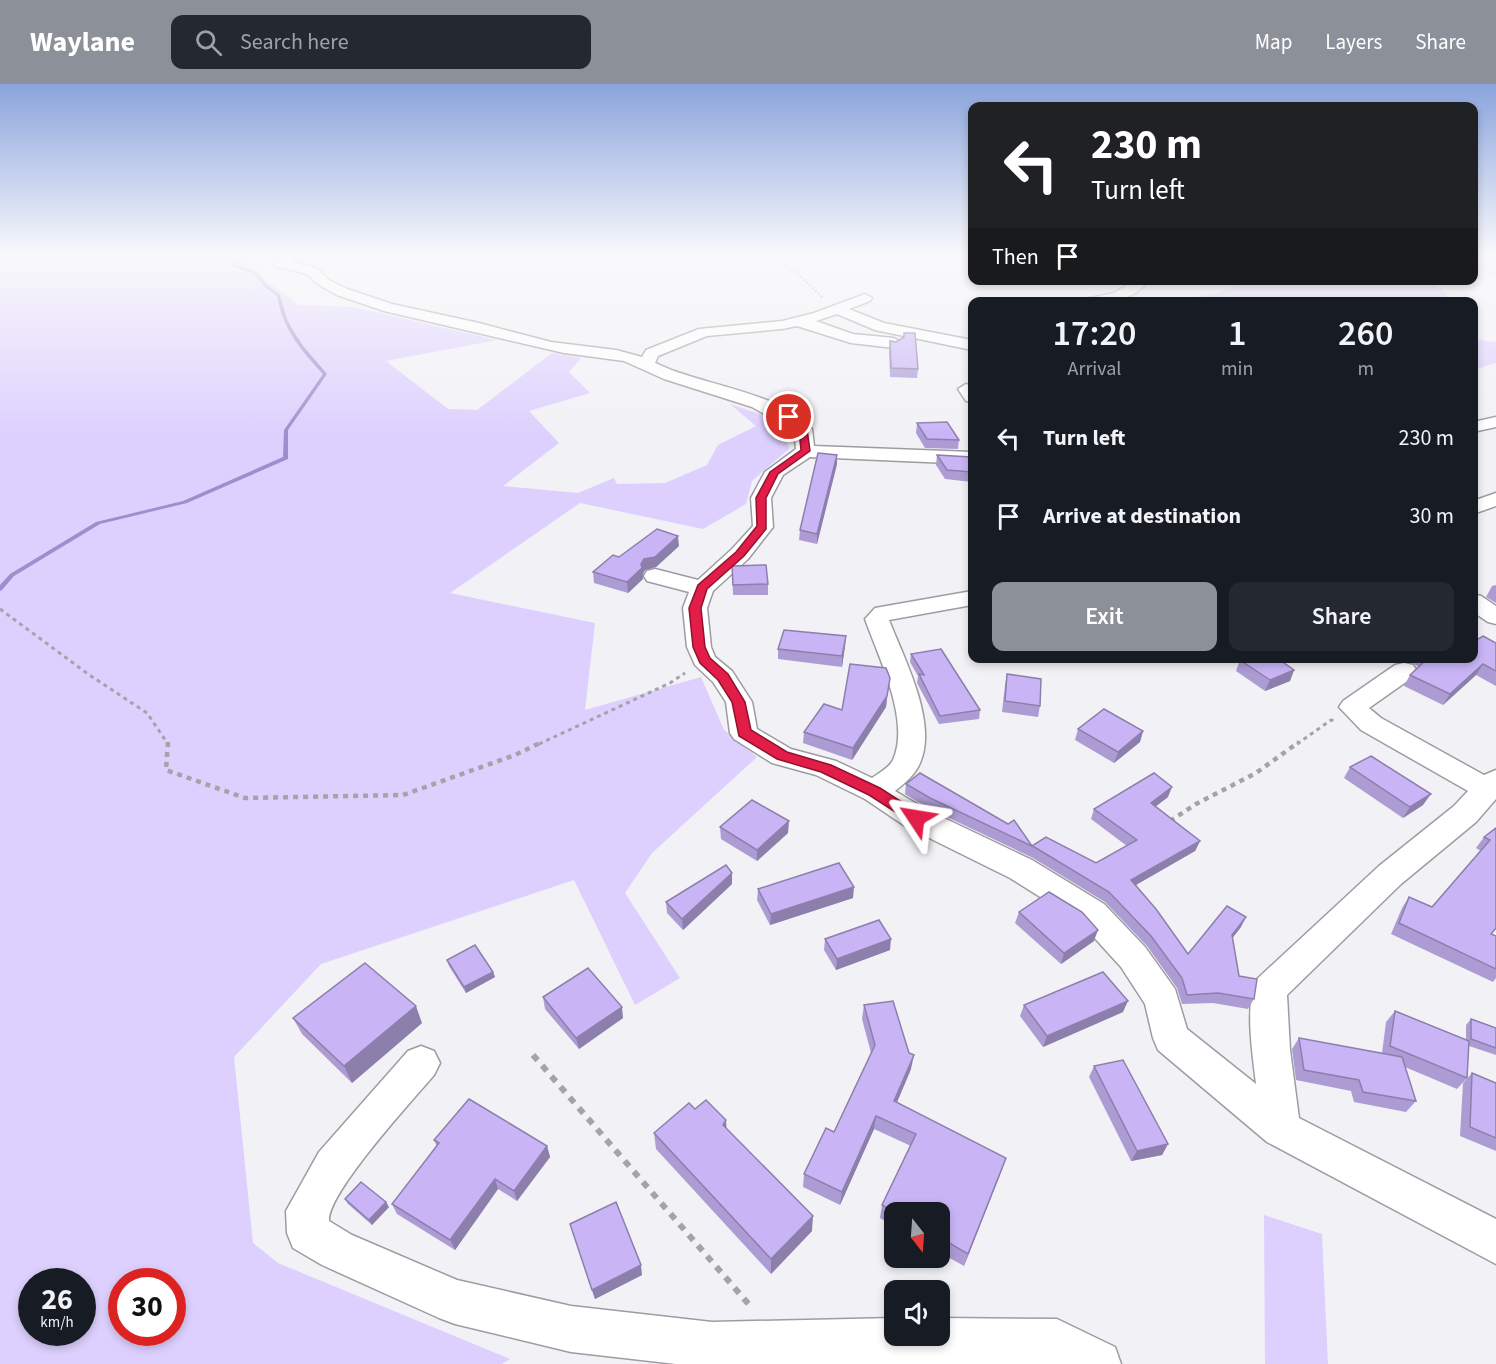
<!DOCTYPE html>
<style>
body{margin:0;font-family:"Source Sans 3",sans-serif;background:#242831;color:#f1f3f6;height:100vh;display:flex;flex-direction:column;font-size:22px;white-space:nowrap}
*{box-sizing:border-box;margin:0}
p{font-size:20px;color:#9ea1a6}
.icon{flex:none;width:33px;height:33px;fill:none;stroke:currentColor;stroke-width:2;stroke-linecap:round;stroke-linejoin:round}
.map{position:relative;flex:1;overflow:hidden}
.sheet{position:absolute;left:968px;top:213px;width:510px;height:366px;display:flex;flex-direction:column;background:#171b24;border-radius:12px;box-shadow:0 3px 9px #0003}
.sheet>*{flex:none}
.hud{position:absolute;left:968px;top:18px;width:510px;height:183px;border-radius:12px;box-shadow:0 3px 9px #0003;background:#202124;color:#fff;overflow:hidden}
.needle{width:39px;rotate:163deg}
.fabs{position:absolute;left:884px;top:1118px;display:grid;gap:12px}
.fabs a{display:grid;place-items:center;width:66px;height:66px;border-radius:12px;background:#171b24;box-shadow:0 3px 9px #0003;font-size:30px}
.speed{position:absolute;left:18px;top:1184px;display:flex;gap:12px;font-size:30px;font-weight:700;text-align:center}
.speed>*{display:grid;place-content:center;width:78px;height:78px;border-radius:50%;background:#171b24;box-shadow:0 3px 9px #0003;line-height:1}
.speed small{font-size:15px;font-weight:400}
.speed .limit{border:9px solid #d22;background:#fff;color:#111}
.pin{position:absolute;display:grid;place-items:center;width:51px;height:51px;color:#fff;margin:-26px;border:3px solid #fff;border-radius:50%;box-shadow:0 2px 6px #0007}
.me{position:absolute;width:66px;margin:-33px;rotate:303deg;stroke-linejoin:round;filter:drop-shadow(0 0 4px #0008)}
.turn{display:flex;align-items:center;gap:21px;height:126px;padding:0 24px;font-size:27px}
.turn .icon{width:78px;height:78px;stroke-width:2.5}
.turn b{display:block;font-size:42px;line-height:51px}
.then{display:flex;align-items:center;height:57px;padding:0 24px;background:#0003;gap:12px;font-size:22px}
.eta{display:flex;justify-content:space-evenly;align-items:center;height:102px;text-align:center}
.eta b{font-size:36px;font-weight:600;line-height:42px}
.button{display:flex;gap:12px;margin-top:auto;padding:12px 24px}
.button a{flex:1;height:69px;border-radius:12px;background:#8c9099;color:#fff;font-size:24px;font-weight:600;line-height:69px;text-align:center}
.button a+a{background:#242831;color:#f1f3f6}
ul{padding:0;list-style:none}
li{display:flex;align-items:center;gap:18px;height:78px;padding:0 24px}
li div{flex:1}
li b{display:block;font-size:22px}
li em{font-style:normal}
header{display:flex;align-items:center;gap:36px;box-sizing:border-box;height:84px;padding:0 30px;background:#8c9099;color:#fff}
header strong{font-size:28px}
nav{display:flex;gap:33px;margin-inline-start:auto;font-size:21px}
.search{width:420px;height:54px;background:#242831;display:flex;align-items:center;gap:15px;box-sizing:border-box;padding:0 21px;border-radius:12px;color:#9ea1a6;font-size:22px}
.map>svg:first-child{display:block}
.green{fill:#ddd0fe;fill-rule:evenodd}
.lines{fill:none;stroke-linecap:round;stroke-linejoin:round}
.stream{fill:#a18dcc;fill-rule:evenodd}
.minor-casing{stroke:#9d9ca1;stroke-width:3}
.path-far3{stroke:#a4a3a7;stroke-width:2;stroke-dasharray:2 2;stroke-linecap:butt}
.path-far2{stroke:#a4a3a7;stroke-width:3;stroke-dasharray:4 4;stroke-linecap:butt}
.path-far1{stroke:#a4a3a7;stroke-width:4.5;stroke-dasharray:5 5;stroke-linecap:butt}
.path{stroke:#a4a3a7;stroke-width:6;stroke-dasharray:7 7;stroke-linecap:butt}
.minor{fill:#fff;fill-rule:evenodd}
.wall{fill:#ad9cd4}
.shaded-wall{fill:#8d7fac}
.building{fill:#c9b5f6;stroke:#8d7fac;stroke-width:1.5}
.route{fill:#e11d48;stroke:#92132f;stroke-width:1.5}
</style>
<header>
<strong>Waylane</strong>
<div class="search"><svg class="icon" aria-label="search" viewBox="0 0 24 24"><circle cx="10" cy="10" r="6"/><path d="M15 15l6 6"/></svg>Search here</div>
<nav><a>Map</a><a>Layers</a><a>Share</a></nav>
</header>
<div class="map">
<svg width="1496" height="1280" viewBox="0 0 1496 1280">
<rect width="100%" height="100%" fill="#f2f1f6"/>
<g class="green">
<path d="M 0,172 L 280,172 L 272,177 L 252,178 L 267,197 L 299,221 L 354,223 L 497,256 L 386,277 L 448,325 L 477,326 L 552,269 L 581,274 L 569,288 L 590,309 L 529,327 L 559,359 L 503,402 L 578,409 L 614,394 L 617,400 L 665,399 L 707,381 L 718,361 L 756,342 L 730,320 L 771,334 L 790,364 L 752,397 L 746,420 L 703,445 L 580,419 L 450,509 L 595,539 L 585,626 L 701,593 L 724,646 L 757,673 L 652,769 L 625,809 L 680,894 L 635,921 L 574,796 L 321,880 L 234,973 L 253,1159 L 278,1179 L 510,1275 L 502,1280 L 0,1280 ZM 32,1197 L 82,1197 L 82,1248 L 32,1248 ZM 122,1197 L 172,1197 L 172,1248 L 122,1248 Z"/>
<polygon points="1473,172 1496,172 1496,193 1473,183"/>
<polygon points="1428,196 1446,209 1447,217 1202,218 1197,215 1202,211 1214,210 1249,197"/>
<polygon points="1473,255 1496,258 1496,279 1473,286"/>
<polygon points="1264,1131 1322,1150 1328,1280 1265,1280"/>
</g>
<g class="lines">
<path class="stream" d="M 239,172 L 243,172 L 236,177 L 235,180 L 256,188 L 267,201 L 280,211 L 287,235 L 292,245 L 304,263 L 327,290 L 288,346 L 288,375 L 187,419 L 100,440 L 14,492 L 2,506 L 0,507 L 0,501 L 10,490 L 96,438 L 183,417 L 283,373 L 284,346 L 323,290 C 301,266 283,246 277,212 L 265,203 L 254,190 L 232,182 L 233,175 Z"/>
<defs>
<g id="minor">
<path d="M 284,172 L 299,172 L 291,178 L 317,184 L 329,196 L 347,205 L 392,220 L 479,239 L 551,258 L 616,266 L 642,273 L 646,266 L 699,245 L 782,237 L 814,229 L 865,210 L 872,214 L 870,217 L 849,225 L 884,239 L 972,256 L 972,266 L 875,246 L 837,230 L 816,237 L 853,250 L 894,254 L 902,259 L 894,264 L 851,259 L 797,242 L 782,245 L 707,252 L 658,272 L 655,279 L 669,285 C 705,300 790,313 812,345 L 814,362 L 972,368 L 972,380 L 810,373 L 783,391 L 771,414 L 773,443 L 748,475 L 713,507 L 707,524 L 711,563 L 715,573 L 732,587 L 752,618 L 757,645 L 791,665 L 836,677 L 872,694 C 879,689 889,684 893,676 C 911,637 878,572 865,535 L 875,524 L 972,507 L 972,521 L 889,536 C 904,575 938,638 920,679 C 915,691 905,699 895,707 L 927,726 L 1032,776 L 1104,820 L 1145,863 L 1175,905 L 1187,945 L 1256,1000 C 1253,972 1244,921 1257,895 L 1379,782 L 1454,722 L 1468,707 L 1361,646 L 1339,623 L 1343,617 L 1395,581 L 1404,579 L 1413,581 L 1417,587 L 1413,593 L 1369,624 L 1381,634 L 1484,691 L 1496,686 L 1496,715 L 1476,738 L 1401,800 L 1287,911 L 1290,966 L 1299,1034 L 1496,1135 L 1496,1180 L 1267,1058 L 1158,966 L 1153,954 L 1145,920 L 1121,883 L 1080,838 L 1010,794 L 905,742 L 865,715 L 816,691 L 772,679 L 734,655 L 730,649 L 726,618 L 713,598 L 695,581 L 687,563 L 683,524 L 689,508 L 647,497 L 644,492 L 647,487 L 655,485 L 698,496 L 732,465 L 753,442 L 751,414 L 765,388 L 796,365 L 794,347 L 752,323 L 664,295 L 624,277 L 564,269 L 384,227 L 337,211 L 319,201 L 307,190 L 275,182 L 273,179 Z"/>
<path d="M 1135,196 L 1149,196 C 1132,219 1109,218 1083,218 L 1085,215 L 1114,209 Z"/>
<polygon points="966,300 972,302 972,318 966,317 958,305"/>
<polygon points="1496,333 1496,343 1473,348 1473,338"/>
<polygon points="1496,409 1496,422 1473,430 1473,417"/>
<polygon points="1473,510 1481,512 1496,522 1496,540 1488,538 1473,528"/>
<path d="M 421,962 L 434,967 L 440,979 L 434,991 C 413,1016 327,1109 329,1137 L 352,1151 L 457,1196 L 571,1222 L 712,1238 L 894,1234 L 894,1251 L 939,1251 L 939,1234 L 1057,1235 L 1115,1263 L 1121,1280 L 676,1280 L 571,1268 L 455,1240 L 439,1234 L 322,1181 L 293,1164 L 287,1149 L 286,1127 L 319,1068 L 408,967 Z"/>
</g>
</defs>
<use href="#minor" class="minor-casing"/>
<polyline class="path-far3" points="771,172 797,189 823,214"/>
<g class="path-far2">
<polyline points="0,525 88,590 147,629 168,660"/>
<polyline points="539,660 670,599 685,589"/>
<polyline points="1297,660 1331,636 1335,637"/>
</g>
<g class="path-far1">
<polyline points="168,658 166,686 245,714 403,711 515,671 542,658"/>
<polyline points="1170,737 1196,720 1256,689 1299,658"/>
</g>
<polyline class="path" points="533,971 752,1224"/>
<use href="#minor" class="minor"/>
</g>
<g class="wall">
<polygon points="890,257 918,285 917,294 890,293 889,266"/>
<polygon points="917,339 959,356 958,365 925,364 916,349"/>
<polygon points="837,371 837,380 817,460 799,456 800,446"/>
<polygon points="937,371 972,374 972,398 945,395 936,381"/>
<polygon points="679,462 656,483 645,486 643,490 643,495 628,509 594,499 593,488 619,473"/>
<polygon points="732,482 768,500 768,511 733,511"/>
<polygon points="1496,501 1496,519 1486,513 1492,502"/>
<polygon points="846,552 842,583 778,575 778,565"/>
<polygon points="1496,559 1496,602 1476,591 1443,621 1404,602 1410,591 1419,583 1404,574 1473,574"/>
<polygon points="911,570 980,626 979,635 939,640 917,599 918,592 910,578"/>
<polygon points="1240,576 1294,586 1290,597 1265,607 1236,587"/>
<polygon points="1007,590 1040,622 1038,633 1002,628 1005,601"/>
<polygon points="890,594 886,623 852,676 803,659 804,648 842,626"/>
<polygon points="1078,645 1143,647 1140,658 1114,679 1075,656"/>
<polygon points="1350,683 1423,721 1403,734 1344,694"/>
<polygon points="906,700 1032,762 1096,779 1127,762 1091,735 1094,725 1168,713 1156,722 1200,757 1195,767 1136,801 1188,870 1241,843 1232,854 1239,892 1254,915 1248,925 1213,919 1182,920 1177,904 1147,862 1105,818 1033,774 928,724 905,710"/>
<polygon points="720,743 788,749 757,777 721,755"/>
<polygon points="1496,744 1491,850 1496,852 1496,894 1493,898 1391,850 1402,824 1409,813 1432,823 1481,767 1476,764 1484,753"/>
<polygon points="732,800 683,846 667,829 666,818"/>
<polygon points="758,805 853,814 770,841 757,816"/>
<polygon points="1019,828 1094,857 1061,880 1015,839"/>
<polygon points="825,855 890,866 836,886 824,866"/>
<polygon points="447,876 493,888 495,893 466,909 449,882"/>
<polygon points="543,913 623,934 579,965 545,925"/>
<polygon points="864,921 911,985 897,1018 1001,1088 964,1182 939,1168 939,1128 894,1128 894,1142 880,1134 882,1121 911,1062 874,1045 840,1121 803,1103 804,1090 834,1048 871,969 862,935"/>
<polygon points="1024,921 1123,928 1043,963 1020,932"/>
<polygon points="1395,927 1466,956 1466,941 1471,935 1496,944 1496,971 1469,962 1467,994 1457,1005 1405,983 1416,1017 1406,1028 1354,1018 1351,1007 1296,996 1292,965 1299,954 1382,969 1386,938"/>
<polygon points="293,934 422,939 352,999 302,950"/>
<polygon points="1094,982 1168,1060 1162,1071 1131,1077 1089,993"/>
<polygon points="1472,989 1496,999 1496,1067 1460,1052 1463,999"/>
<polygon points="727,1045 812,1147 771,1190 656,1065 654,1049"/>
<polygon points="434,1056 547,1062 550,1073 517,1117 498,1105 455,1166 397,1130 392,1120 437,1063"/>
<polygon points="345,1115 389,1123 372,1141 348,1120"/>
<polygon points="570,1140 642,1191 595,1215"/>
</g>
<g class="shaded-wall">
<polygon points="837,371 837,380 817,460 817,450"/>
<polygon points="678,452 679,462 656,483 645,486 643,490 643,495 628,509 627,498 644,475"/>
<polygon points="846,552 845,563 842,583 842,572"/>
<polygon points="1483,580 1476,591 1443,621 1450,610"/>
<polygon points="1294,586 1290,597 1265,607 1270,596"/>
<polygon points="887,612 886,623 852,676 853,664"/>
<polygon points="1143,647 1140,658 1114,679 1118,668"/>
<polygon points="1172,703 1168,713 1147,729 1151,719"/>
<polygon points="1431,710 1423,721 1403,734 1410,723"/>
<polygon points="789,737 788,749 757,777 757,766"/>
<polygon points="1200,757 1195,767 1127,806 1131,796"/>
<polygon points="732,789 732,800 683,846 682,835"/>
<polygon points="854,803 853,814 770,841 771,830"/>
<polygon points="1246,833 1241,843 1227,861 1232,851"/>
<polygon points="1098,846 1094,857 1061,880 1064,869"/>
<polygon points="891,855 890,866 836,886 837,875"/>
<polygon points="493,888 495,893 466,909 464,903"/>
<polygon points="1128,917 1123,928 1043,963 1047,952"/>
<polygon points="416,922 422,939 352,999 344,982"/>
<polygon points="622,923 623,934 579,965 576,954"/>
<polygon points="914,971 911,985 892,1030 894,1017"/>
<polygon points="876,1032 874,1045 840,1121 842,1108"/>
<polygon points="726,1036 727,1052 723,1041"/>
<polygon points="1168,1060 1162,1071 1131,1077 1137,1067"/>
<polygon points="547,1062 550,1073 517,1117 514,1107"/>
<polygon points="1006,1074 1001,1088 964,1182 968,1170"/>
<polygon points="495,1095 498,1105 455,1166 450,1156"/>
<polygon points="386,1118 389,1123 372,1141 369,1136"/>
<polygon points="813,1132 812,1147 771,1190 771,1175"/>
<polygon points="641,1181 642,1191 595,1215 592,1206"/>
</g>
<g class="building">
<polygon points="904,249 915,249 918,285 891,284 890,257 896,258 904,253"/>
<polygon points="947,338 959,356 927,355 917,339"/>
<polygon points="818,369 837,371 817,450 800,446"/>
<polygon points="937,371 971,373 972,374 972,388 947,386"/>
<polygon points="657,445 678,452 655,473 644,475 641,480 642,484 627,498 593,488 613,471 619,473"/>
<polygon points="766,481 768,500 733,501 732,482"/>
<polygon points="784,546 846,552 842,572 778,565"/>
<polygon points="1483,552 1496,559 1496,587 1483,580 1450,610 1410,591 1428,574 1473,574 1473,558"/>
<polygon points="941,565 980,626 940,632 919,590 924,591 911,570"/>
<polygon points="1244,574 1277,574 1294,586 1270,596 1240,576"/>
<polygon points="850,580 886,584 890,594 887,612 853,664 804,648 824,620 842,626"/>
<polygon points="1007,590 1041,595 1040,622 1005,617"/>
<polygon points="1104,625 1143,647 1118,668 1078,645"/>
<polygon points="1371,672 1431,710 1410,723 1350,683"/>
<polygon points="920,689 1008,740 1014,736 1032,762 1046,753 1096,779 1137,756 1094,725 1154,689 1172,703 1151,719 1200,757 1131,796 1156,825 1188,870 1227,822 1246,833 1232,851 1239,892 1257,895 1254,915 1218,909 1187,911 1182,894 1151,852 1109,808 1036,764 930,714 906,700"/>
<polygon points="752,716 789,737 757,766 720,743"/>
<polygon points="1496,744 1496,844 1491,850 1496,852 1496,885 1399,839 1409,813 1432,823 1490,756 1484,753"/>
<polygon points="839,779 854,803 771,830 758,805"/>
<polygon points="726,781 732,789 682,835 666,818"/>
<polygon points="1049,808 1082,828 1098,846 1064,869 1019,828"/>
<polygon points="879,836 891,855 837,875 825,855"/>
<polygon points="475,861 493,888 464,903 447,876"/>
<polygon points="365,879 416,922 344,982 293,934"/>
<polygon points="588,884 622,923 576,954 543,913"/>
<polygon points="1103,888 1128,917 1047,952 1024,921"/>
<polygon points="893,917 909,969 914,971 894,1017 1006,1074 968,1170 939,1153 939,1128 894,1128 882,1121 916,1050 876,1032 842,1108 804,1090 826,1044 834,1048 875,961 864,921"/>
<polygon points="1395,927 1469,957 1467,994 1390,962"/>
<polygon points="1471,935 1496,944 1496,964 1471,955"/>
<polygon points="1299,954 1402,973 1416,1017 1363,1008 1359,996 1304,986"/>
<polygon points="1123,976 1168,1060 1137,1067 1094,982"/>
<polygon points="1472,989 1496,999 1496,1054 1470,1043"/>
<polygon points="469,1015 547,1062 514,1107 495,1095 450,1156 392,1120 439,1059 434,1056"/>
<polygon points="706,1016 726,1036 723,1041 813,1132 771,1175 654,1049 689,1019 695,1025"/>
<polygon points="361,1098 386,1118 369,1136 345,1115"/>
<polygon points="616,1118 641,1181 592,1206 570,1140"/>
</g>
<linearGradient id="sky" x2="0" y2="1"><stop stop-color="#8ba4dd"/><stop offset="0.49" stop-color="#f9f9fb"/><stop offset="1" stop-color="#f9f9fb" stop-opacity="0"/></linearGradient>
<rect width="1496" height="351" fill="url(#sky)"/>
<polygon class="route" points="789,331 807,345 810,367 778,390 766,414 766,445 744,472 707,505 701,524 705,563 710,574 728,590 745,618 751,646 787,668 831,681 880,704 922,731 924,734 922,738 911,738 869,711 821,688 777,675 739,652 732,618 718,596 700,579 693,563 689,524 698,501 736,468 757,442 756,414 770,388 801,366 799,346 785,333"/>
</svg>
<div class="fabs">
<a><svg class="needle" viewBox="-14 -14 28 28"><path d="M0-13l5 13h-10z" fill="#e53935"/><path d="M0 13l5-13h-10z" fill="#9ea1a6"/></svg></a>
<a><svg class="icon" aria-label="sound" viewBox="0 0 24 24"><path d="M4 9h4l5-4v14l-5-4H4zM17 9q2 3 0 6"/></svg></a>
</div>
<div class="speed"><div>26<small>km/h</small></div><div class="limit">30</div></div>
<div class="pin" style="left:789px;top:333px;background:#d93025"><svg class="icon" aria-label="arrive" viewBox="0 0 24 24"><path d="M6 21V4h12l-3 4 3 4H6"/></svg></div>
<svg class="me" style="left:916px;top:734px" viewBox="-20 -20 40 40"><path d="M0-17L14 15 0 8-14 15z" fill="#e11d48" stroke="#fff" stroke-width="4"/></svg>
<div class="hud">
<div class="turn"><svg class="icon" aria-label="left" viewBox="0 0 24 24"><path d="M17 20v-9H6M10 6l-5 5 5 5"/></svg><div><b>230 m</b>Turn left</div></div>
<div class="then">Then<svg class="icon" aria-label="arrive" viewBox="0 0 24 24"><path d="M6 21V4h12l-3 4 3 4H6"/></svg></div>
</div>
<section class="sheet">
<div class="eta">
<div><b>17:20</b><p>Arrival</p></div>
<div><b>1</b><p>min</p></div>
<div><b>260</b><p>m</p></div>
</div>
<ul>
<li><svg class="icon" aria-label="left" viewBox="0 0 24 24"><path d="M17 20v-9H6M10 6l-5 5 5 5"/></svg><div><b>Turn left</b></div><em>230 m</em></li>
<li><svg class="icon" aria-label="arrive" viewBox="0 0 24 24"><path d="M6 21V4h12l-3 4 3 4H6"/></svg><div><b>Arrive at destination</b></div><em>30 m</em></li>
</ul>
<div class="button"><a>Exit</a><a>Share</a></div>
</section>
</div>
